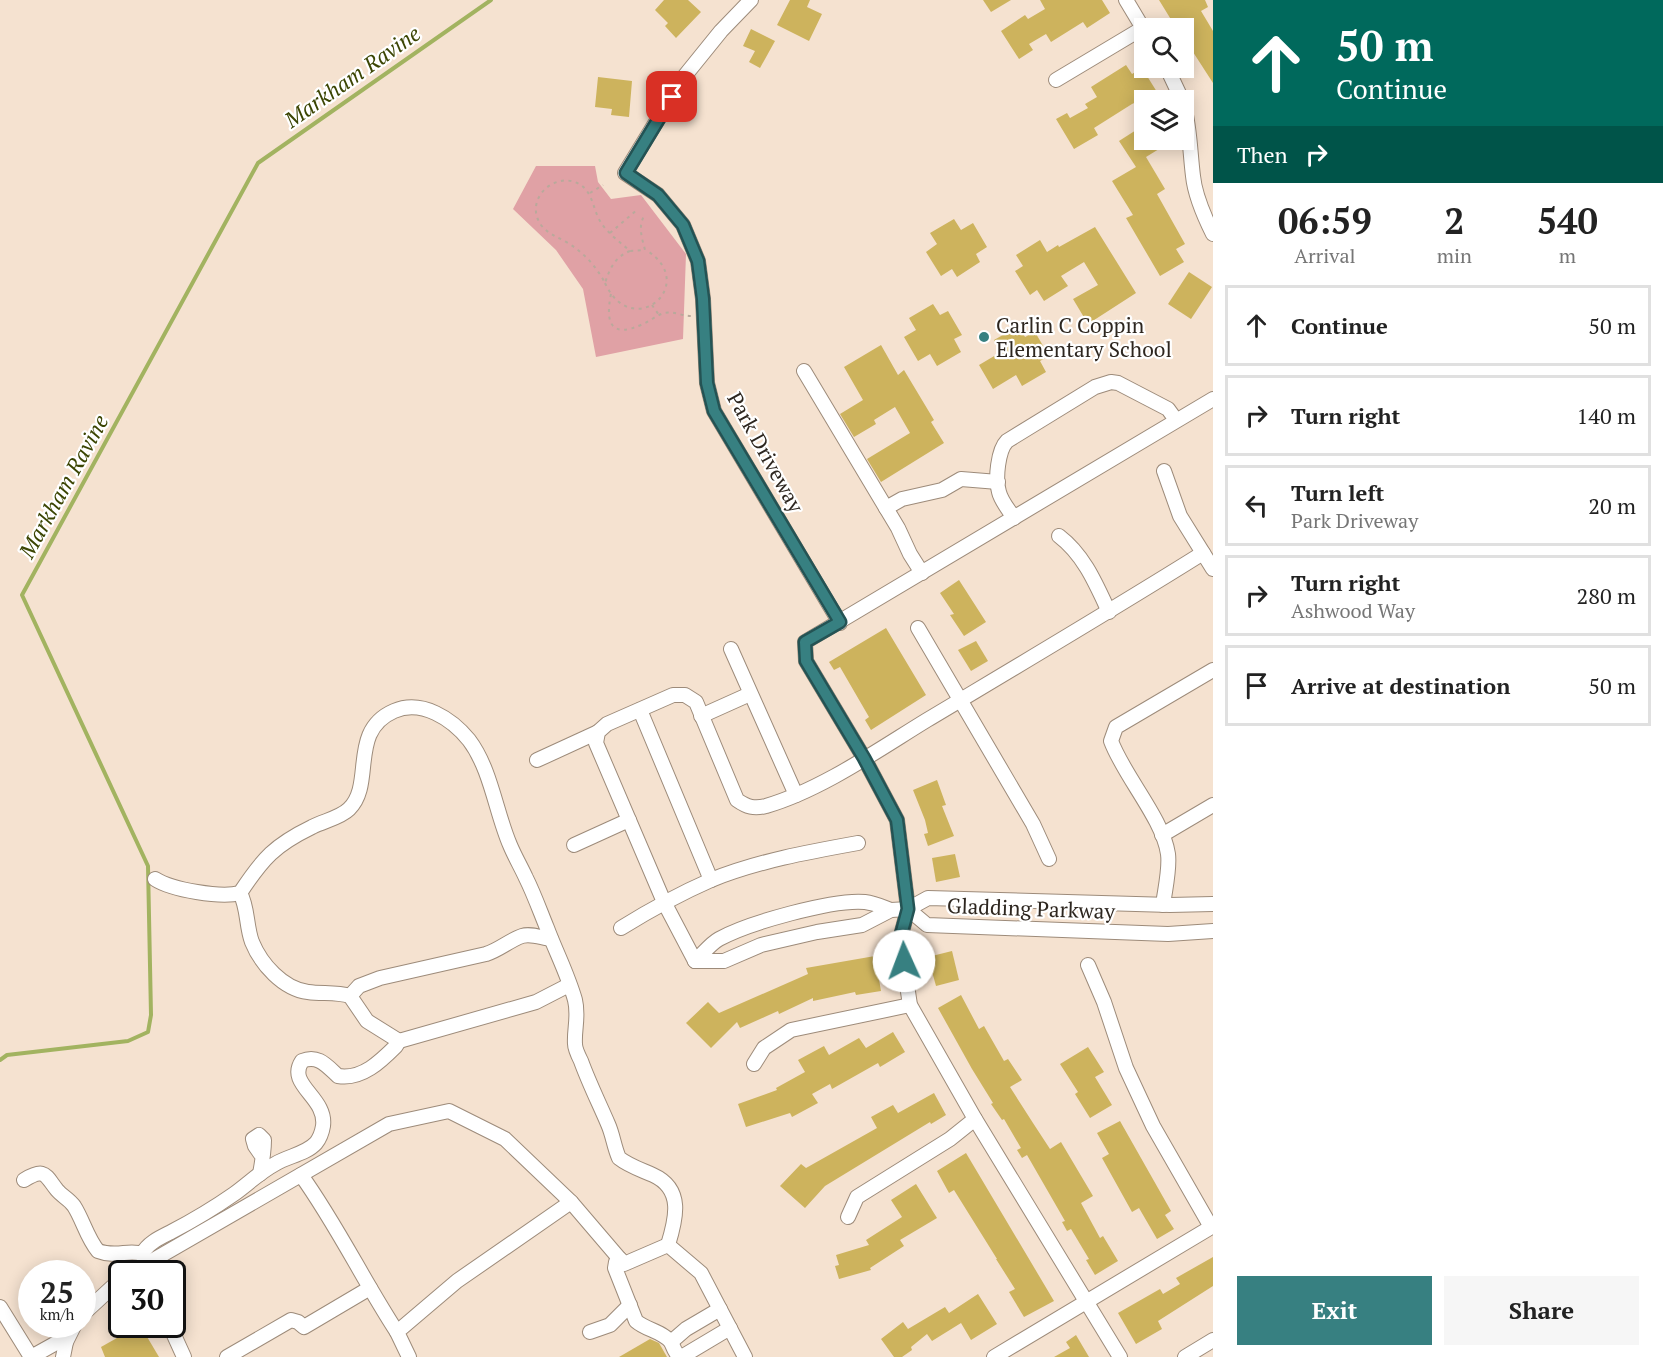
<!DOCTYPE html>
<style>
body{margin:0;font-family:"PT Serif",serif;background:#f6f6f6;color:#222;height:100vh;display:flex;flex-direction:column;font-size:22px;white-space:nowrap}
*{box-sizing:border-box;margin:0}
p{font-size:20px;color:#767676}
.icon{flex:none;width:33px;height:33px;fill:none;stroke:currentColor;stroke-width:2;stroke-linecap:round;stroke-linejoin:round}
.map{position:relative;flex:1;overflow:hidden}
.drawer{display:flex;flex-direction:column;background:#fff;width:450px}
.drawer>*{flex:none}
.banner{background:#00695c;color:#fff;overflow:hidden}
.controls{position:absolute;left:1134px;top:18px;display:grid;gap:12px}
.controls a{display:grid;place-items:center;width:60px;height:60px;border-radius:0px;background:#fff;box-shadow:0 3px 15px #0003;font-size:30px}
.speed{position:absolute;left:18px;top:1260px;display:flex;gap:12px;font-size:30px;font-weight:700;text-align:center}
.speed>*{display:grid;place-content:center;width:78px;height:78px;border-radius:50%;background:#fff;box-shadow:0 3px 15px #0003;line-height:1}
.speed small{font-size:15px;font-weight:400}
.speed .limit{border:3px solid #111;border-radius:9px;background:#fff;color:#111}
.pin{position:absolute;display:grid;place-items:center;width:51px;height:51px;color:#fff;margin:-26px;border-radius:12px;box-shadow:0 3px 9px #0006}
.me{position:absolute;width:66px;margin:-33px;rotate:358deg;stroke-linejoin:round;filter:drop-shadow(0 0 4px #0008)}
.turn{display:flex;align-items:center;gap:21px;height:126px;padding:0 24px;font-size:27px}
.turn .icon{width:78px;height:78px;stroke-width:2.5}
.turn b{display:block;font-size:42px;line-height:51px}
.then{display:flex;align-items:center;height:57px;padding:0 24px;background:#0003;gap:12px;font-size:22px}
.eta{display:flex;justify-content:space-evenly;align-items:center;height:102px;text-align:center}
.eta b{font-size:36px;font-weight:800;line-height:42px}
.action{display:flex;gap:12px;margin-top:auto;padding:12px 24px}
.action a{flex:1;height:69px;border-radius:0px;background:#378081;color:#fff;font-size:24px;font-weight:800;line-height:69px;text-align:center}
.action a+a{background:#f6f6f6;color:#222}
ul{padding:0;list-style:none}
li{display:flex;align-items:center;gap:18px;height:81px;margin:0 12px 9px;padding:0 12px;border:3px solid #e0e0e0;border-radius:0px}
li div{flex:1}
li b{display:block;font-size:22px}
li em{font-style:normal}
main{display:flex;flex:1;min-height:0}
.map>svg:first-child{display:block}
.green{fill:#e0a1a5}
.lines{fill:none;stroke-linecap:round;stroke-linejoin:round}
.stream{stroke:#a2b360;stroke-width:4}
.building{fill:#cdb35d}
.minor-casing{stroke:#9d8b7a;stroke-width:16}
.path{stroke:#b9a99b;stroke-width:2;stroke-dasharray:3 4.5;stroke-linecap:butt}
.minor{stroke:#fff;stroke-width:14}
.route-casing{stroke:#245354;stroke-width:15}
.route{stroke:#378081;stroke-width:10}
.poi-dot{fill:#378081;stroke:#fff;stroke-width:2}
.labels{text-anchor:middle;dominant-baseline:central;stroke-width:4.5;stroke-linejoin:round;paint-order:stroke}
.poi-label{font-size:21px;fill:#2d261f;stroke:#fff;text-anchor:start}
.street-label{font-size:21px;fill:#2d261f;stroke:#fff}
.water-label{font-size:22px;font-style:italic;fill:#3b4503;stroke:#fff}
</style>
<main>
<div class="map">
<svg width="1213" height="1357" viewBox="0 0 1213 1357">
<rect width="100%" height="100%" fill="#f5e2d0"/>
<polygon class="green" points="536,166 595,166 598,182 611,199 641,195 686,254 683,339 596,357 583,289 556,250 513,209"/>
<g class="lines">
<polyline class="stream" points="0,1060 7,1055 128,1041 148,1032 151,1015 148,866 22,595 258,163 491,0"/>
</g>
<g class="building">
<polygon points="664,0 688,0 701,12 676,38 665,26 668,23 655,10"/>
<polygon points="790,0 810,0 807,7 822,14 809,41 777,25"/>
<polygon points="983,0 1011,0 991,12"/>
<polygon points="1040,0 1102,0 1110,13 1087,28 1083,22 1051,42 1046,34 1029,44 1033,50 1019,59 1001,31 1025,15 1028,19 1045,9"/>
<polygon points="1159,0 1205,0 1208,7 1201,11 1213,31 1213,83 1193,52 1189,54 1184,44 1184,21 1175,26"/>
<polygon points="751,29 775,41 760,68 749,62 755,51 743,46"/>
<polygon points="1126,65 1132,74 1142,68 1157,92 1154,93 1159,100 1141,100 1132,104 1094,128 1098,135 1074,149 1056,119 1067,113 1070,118 1088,108 1085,104 1097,97 1091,87"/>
<polygon points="598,77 632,81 629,117 611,115 612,109 595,107"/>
<polygon points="1144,125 1144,140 1153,140 1159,149 1146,157 1165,189 1157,194 1185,244 1176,249 1184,262 1160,276 1126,218 1133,215 1112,181 1136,167 1119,141"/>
<polygon points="954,219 961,230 973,223 987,247 976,254 980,262 957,277 952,269 941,276 926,252 937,244 930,233"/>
<polygon points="1095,227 1136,293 1088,324 1073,299 1098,285 1084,262 1061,276 1068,286 1044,301 1037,290 1030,295 1015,271 1023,266 1016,255 1040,240 1047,252 1058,245 1059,247"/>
<polygon points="1189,272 1212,287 1191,319 1168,304"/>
<polygon points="933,304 940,315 948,311 962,335 954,339 961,352 937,366 930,354 918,361 904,337 916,330 909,318"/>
<polygon points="1019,326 1025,337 1035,332 1049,356 1040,361 1046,372 1022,386 1016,375 993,389 979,365 1001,352 994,340"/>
<polygon points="881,345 898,375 904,370 934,420 931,422 944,443 881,482 867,459 910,433 895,407 874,420 876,424 854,437 840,414 863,400 844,367"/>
<polygon points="959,580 986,622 964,636 950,615 954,614 940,593"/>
<polygon points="886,628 926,695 871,730 865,720 869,717 840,667 834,670 829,662"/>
<polygon points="976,641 988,661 971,671 958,650"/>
<polygon points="937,780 946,805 942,806 954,836 928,846 924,834 928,833 925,820 913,790"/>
<polygon points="955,854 960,877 936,882 932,858"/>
<polygon points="952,951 959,980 936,986 928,957"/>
<polygon points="875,956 881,991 856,995 855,992 813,1001 813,998 779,1014 778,1011 740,1028 737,1022 711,1048 686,1023 708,1002 719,1013 808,974 806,968"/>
<polygon points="961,995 979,1029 984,1026 1004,1061 1008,1059 1022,1080 1010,1087 1033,1123 1050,1149 1061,1142 1093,1196 1081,1203 1100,1238 1103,1236 1118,1261 1095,1275 1086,1260 1089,1259 1071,1229 1067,1231 1062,1222 1065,1221 1027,1155 1022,1158 1017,1150 1021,1148 1004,1119 1002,1120 991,1104 993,1103 972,1069 938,1008"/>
<polygon points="893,1032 905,1052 880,1067 878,1063 832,1089 830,1084 812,1094 818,1103 792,1117 790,1113 746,1127 738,1104 777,1090 776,1088 805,1072 798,1060 824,1046 829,1055 859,1038 866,1048"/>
<polygon points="1088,1047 1104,1072 1095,1077 1112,1105 1090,1118 1075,1094 1078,1092 1060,1064"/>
<polygon points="934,1093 946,1115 931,1124 930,1122 825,1186 805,1208 780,1186 801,1164 806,1168 877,1128 871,1117 893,1105 898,1113"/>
<polygon points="1120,1121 1171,1211 1165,1215 1174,1229 1157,1239 1139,1208 1132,1212 1102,1158 1109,1154 1097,1133"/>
<polygon points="966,1153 1054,1301 1024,1317 1009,1292 1015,1289 996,1259 997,1259 954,1190 949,1193 937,1171"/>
<polygon points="916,1184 937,1218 900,1240 904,1246 870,1268 871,1270 839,1279 835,1266 839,1265 836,1255 869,1245 866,1240 902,1217 891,1200"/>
<polygon points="1213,1257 1213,1286 1158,1321 1162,1329 1136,1344 1118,1313 1160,1289 1163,1294 1180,1284 1176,1278"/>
<polygon points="978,1294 997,1324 971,1340 961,1323 932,1341 927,1334 911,1347 912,1350 902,1357 894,1357 881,1339 903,1322 908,1329 945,1307 949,1313"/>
<polygon points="140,1325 159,1357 105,1357 101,1347"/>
<polygon points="1076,1335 1089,1357 1054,1357 1070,1348 1066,1342"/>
<polygon points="650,1339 659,1343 667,1357 619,1357"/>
</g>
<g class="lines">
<defs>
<g id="minor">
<polyline points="751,0 721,31 683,78 625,173 658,195 683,225 698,261 703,299 707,383 714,411 840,623"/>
<polyline points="1126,0 1144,30"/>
<polyline points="1167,68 1182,100"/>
<polyline points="1056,80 1143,28"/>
<path d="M 1184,106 C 1190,129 1190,152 1193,176 C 1195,196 1204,216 1213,234"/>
<polyline points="804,371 898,528 910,554 922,573"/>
<polyline points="1164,471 1180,516 1213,569"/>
<polyline points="886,508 902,499 942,490 961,479 998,482"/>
<path d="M 1014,518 C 1009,510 1001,501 999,492 C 995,479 998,450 1007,441 L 1095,387 L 1111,382 L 1118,383 L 1168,409 L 1176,420"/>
<path d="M 1059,536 C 1084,555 1096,584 1109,612"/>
<polyline points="918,628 1033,824 1049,859"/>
<polyline points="731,649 796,795"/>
<polyline points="640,710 711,880"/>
<polyline points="701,716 750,694"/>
<polyline points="537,760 598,732"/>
<polyline points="1162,835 1213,805"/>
<polyline points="574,845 629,820"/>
<path d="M 155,879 C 172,890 221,898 240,893 C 263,858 275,845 312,827 C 323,821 340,818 349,809 C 375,784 348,731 394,711 C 422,699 452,719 469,740 C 491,769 496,813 510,845 C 515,857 521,867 526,878 C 534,894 540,911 547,928 C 556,952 568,975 575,1000 C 579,1016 574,1029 575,1044 C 575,1049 579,1057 581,1061 C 589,1083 599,1103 608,1124 C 613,1135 614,1147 619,1158 C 629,1166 642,1170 653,1175 C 684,1189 676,1219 668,1245"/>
<path d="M 1163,905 C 1165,889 1170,869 1168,854 C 1163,819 1124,776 1111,741 L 1116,727 L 1213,670"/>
<polyline points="908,909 927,925 1168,934 1213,931"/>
<path d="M 621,928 C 650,910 679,894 711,880 C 758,861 808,852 858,843"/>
<path d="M 695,961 L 664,902 L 596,743 L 598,732 L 607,724 L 673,695 L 685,695 L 696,702 L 737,800 C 747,807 754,809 766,806 C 821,790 878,750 927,720 C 1019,665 1112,610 1203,553"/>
<polyline points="695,961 724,961 761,945 817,932 862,925 891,910 908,909 928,898 1170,905 1213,904"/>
<path d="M 695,961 C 703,954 710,944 719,939 C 748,923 833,899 865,902 C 874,903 883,907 891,910"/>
<polyline points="1088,965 1104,1002 1126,1068 1153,1126 1211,1227"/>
<path d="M 350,996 L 359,986 L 380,978 L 486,954 C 499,950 510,940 522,936 C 531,933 542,938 551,939"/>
<polyline points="399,1041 536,1002 569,985"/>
<polyline points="754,1064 764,1048 791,1030 910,1005"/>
<path d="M 260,1174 C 262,1163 264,1151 264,1140 L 259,1135 L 253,1139 L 255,1146 L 262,1156"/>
<path d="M 301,1175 C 337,1225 363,1280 397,1332"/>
<path d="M 24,1180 C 45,1167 45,1175 57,1190 C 62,1196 69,1199 74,1206 C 83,1220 87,1238 98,1251 C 116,1258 129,1249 142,1254 C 148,1243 159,1238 171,1232 C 192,1221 214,1208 234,1194 C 248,1184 260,1172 275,1164 C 288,1156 306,1154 316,1143 C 320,1138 322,1132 323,1126 C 327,1097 286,1085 302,1061 C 318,1054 327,1066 338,1076 C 362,1080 381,1061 396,1046 L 399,1041 L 367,1021 L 350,996 C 336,992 322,994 308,992 C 283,989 261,964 252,942 C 246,926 248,907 240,893"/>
<polyline points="848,1217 857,1197 950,1139 975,1119"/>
<path d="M 620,1259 L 616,1262 L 615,1268 L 636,1321 C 646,1330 662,1331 671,1342 C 673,1346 674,1351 678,1355 L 683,1356 L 730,1328"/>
<polyline points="129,1274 389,1124 449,1111 505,1139 571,1202 624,1264 668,1245 701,1273 745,1357"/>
<polyline points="0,1307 31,1357 58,1342 66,1342"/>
<polyline points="82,1315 122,1278"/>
<polyline points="169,1324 184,1357"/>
<polyline points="590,1332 610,1325 630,1305"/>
<polyline points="671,1342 686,1329 720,1309"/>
<polyline points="63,1357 66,1342 75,1324"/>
<polyline points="227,1357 291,1320 298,1322 304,1327 370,1288"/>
<polyline points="409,1357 397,1332 457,1281 571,1202"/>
<polyline points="994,1357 1213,1226"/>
<polyline points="1120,1357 975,1119 910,1005 900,939 908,909 897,820 864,758 806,661 805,642 1213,399"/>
<polyline points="1185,1357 1213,1340"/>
</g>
</defs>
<use href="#minor" class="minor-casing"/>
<g class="path">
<polyline points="590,193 603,185"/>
<polyline points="610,233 638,209"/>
<path d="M 630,251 C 615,257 610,268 605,283 C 596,266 584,253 568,243 C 558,237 548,234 541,225 C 523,199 556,169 581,185 C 593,194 593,209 600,221 C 607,233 620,242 630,251 L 645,250 C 642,238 638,227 644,216"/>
<path d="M 605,283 C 632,343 701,284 646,250"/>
<path d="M 611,294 C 605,323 611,339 643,324 C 650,321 657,315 664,313 C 674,311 682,316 691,316"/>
<polyline points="652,305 659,315"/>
</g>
<use href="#minor" class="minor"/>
</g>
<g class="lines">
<defs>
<polyline id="route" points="672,97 626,173 658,195 683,225 698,261 703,299 707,383 714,411 840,622 805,642 806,661 864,758 897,820 908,909 900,939 904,961"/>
</defs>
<use href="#route" class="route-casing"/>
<use href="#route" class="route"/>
</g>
<circle class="poi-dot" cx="984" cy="337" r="6"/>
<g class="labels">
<g class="poi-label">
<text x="996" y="325">Carlin C Coppin<tspan x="996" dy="24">Elementary School</tspan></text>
</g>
<g class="street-label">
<text transform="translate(766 452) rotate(61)">Park Driveway</text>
<text transform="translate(1031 908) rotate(2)">Gladding Parkway</text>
</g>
<g class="water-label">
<text transform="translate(352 76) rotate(-35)">Markham Ravine</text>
<text transform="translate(63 486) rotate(-61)">Markham Ravine</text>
</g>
</g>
</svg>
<div class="controls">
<a><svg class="icon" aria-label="search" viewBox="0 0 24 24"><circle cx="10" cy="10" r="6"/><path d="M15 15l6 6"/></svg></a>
<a><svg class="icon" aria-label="layers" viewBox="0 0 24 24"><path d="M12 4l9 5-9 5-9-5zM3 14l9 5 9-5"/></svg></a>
</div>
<div class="speed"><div>25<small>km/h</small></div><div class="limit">30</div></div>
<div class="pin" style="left:672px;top:97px;background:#d93025"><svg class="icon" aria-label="arrive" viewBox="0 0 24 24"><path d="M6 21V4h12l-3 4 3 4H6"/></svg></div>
<svg class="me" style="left:904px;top:961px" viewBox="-20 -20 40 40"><circle r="19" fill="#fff"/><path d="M0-13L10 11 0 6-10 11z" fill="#378081"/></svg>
</div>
<section class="drawer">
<div class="banner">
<div class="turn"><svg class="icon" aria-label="ahead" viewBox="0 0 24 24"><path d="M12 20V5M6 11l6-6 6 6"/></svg><div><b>50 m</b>Continue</div></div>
<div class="then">Then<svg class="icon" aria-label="right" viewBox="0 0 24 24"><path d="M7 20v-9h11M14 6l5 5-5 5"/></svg></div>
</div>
<div class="eta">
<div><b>06:59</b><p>Arrival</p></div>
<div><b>2</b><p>min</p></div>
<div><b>540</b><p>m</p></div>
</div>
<ul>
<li><svg class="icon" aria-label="ahead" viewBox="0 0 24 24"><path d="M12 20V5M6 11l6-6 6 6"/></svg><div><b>Continue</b></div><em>50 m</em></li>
<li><svg class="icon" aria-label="right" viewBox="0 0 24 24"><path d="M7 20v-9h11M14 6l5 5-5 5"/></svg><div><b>Turn right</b></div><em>140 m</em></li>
<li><svg class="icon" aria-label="left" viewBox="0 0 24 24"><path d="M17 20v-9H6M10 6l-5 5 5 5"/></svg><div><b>Turn left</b><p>Park Driveway</p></div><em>20 m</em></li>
<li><svg class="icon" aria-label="right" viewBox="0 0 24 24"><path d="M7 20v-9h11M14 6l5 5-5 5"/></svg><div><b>Turn right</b><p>Ashwood Way</p></div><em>280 m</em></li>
<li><svg class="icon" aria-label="arrive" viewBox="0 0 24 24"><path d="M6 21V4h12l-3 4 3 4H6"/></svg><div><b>Arrive at destination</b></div><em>50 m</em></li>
</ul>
<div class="action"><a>Exit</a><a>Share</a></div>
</section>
</main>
